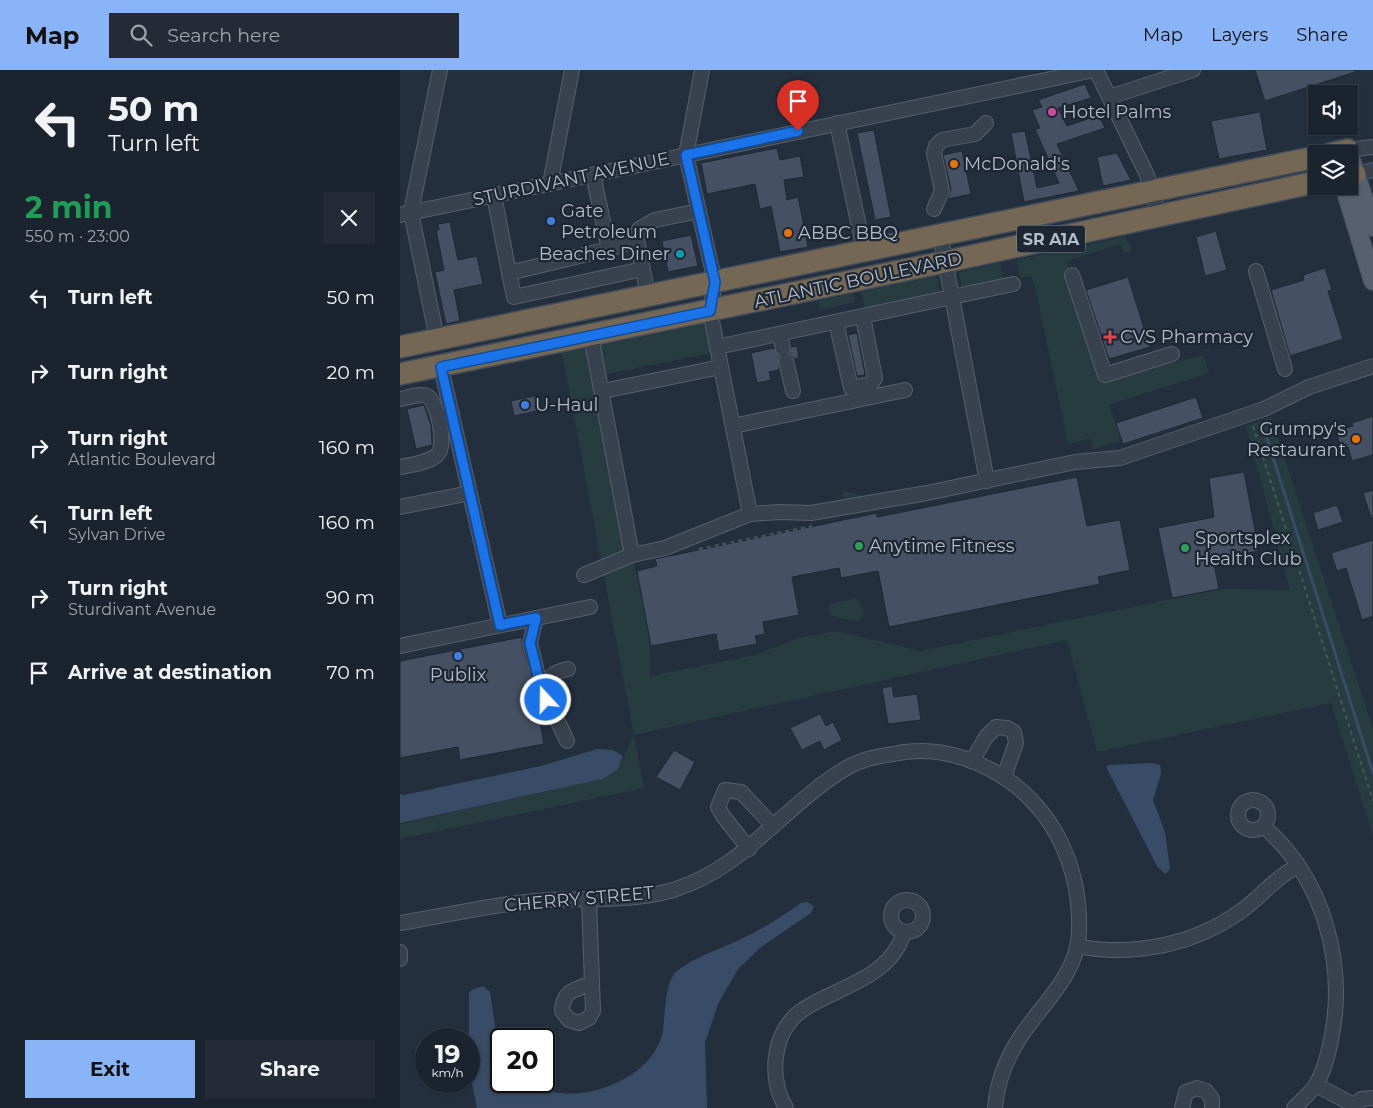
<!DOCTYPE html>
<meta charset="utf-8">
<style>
body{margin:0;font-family:Montserrat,sans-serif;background:#242b36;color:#f1f3f6;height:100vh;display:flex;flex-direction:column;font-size:19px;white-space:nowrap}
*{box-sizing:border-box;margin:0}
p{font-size:16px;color:#a0a4aa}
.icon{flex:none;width:28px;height:28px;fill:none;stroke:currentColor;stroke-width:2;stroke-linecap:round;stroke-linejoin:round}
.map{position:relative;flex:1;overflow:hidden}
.sheet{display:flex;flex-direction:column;background:#1b232e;width:400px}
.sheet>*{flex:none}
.hud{background:#1b232e;color:#f1f3f6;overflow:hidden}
.fabs{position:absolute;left:908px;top:15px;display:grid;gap:10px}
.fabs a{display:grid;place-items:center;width:50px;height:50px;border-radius:0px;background:#1b232e;box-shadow:0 1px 4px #0004,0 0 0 1px #39404a;font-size:25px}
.speed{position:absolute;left:15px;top:958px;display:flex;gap:10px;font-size:25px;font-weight:700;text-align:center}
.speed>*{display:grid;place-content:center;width:65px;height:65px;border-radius:50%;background:#1b232e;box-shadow:0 1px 4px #0004,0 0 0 1px #39404a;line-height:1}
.speed small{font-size:12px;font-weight:400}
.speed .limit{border:2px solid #111;border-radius:8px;background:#fff;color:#111}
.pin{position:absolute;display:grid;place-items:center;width:42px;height:42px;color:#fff;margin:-51px -21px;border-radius:50% 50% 50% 0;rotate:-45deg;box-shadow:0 0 5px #0007}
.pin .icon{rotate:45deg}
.me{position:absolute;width:55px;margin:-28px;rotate:339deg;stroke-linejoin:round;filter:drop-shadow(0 0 4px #0008)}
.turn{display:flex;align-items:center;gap:18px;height:105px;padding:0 25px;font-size:22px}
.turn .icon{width:65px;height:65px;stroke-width:2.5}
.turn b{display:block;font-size:35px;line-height:42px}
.round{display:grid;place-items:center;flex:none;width:52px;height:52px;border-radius:0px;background:#242b36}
.head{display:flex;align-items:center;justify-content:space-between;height:85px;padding:0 25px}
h1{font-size:30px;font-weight:700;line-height:38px;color:#1e9e55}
.primary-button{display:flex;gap:10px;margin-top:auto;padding:10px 25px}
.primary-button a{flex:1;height:58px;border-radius:0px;background:#8ab4f8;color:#111;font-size:20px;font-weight:700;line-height:58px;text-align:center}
.primary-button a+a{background:#242b36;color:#f1f3f6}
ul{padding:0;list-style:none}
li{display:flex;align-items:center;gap:15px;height:75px;padding:0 25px}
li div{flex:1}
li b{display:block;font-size:19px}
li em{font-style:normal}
header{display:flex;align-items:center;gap:30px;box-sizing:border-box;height:70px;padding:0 25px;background:#8ab4f8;color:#111}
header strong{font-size:24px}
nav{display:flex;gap:28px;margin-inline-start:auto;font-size:18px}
.search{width:350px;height:45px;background:#242b36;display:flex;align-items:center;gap:12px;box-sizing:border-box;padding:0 18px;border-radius:0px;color:#a0a4aa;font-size:19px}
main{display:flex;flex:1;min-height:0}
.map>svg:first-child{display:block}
.green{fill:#263c3f}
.water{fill:#394c67}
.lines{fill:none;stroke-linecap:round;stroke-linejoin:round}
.stream{stroke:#394c67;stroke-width:3}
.building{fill:#455162;stroke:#1f2835}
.minor-casing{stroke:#565f6c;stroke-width:16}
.major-casing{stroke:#414a57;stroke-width:20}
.highway-casing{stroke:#434c59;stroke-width:24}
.path{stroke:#44595c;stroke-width:2;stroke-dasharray:4 4;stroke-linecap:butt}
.minor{stroke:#38414e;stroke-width:14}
.major{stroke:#56606e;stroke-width:18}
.highway{stroke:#746855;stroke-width:21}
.route-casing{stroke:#114b97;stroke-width:12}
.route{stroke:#1a73e8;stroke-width:9}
.hotel-dot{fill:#d1479c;stroke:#1d2633;stroke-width:2}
.food-dot{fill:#e8710a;stroke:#1d2633;stroke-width:2}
.shop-dot{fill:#3f7fe0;stroke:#1d2633;stroke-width:2}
.culture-dot{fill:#0f9aa8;stroke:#1d2633;stroke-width:2}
.health-dot{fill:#e0444e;stroke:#1d2633;stroke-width:2}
.leisure-dot{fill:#2e9e5b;stroke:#1d2633;stroke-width:2}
.labels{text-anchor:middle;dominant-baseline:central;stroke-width:4.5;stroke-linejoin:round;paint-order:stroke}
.shield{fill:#1d2633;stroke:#878f9c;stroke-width:1}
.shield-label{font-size:16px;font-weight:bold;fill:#b4bcc9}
.poi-label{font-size:18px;fill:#b4bcc9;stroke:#1d2633;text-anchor:start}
.street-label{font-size:18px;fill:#b4bcc9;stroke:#1d2633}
</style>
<header>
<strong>Map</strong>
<div class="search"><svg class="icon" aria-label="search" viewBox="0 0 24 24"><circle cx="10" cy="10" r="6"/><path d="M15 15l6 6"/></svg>Search here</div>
<nav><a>Map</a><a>Layers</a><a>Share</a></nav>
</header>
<main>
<section class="sheet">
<div class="hud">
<div class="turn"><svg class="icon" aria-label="left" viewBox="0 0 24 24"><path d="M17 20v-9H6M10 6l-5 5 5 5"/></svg><div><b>50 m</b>Turn left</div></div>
</div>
<div class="head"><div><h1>2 min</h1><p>550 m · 23:00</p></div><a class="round"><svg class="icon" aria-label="close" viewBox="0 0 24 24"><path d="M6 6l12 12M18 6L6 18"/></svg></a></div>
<ul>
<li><svg class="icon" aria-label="left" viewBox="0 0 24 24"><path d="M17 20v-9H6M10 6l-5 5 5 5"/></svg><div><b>Turn left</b></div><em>50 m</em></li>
<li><svg class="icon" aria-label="right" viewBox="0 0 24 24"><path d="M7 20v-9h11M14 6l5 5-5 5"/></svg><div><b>Turn right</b></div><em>20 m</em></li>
<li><svg class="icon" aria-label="right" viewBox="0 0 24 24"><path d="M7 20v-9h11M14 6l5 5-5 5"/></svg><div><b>Turn right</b><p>Atlantic Boulevard</p></div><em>160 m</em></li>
<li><svg class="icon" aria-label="left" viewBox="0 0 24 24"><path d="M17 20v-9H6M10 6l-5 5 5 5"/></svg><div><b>Turn left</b><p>Sylvan Drive</p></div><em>160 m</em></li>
<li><svg class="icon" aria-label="right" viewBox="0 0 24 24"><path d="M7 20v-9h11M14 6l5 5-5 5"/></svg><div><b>Turn right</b><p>Sturdivant Avenue</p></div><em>90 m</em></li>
<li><svg class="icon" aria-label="arrive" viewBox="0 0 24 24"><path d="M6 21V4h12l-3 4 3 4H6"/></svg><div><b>Arrive at destination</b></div><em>70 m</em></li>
</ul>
<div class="primary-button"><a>Exit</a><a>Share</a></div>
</section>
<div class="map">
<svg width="973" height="1038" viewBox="0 0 973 1038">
<rect width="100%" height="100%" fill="#242f3e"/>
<g class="green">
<polygon points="725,167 731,177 730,182 724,183 720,174 666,191 701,307 709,310 803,285 809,303 709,335 722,370 694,379 690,368 668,374 635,216 631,206 620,208 617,190"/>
<polygon points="600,193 604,211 562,220 559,202"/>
<polygon points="536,206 540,222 465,239 461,222"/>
<polygon points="453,223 455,232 420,240 418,231"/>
<path d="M 304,254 L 312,283 L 191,307 L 227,476 C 243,517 252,562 250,606 L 355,585 L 398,568 L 436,561 L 521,581 L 819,519 L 890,520 L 846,356 L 871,347 L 973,659 L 973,766 L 931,633 L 697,682 L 667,570 L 234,665 L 244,718 L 0,769 L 0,754 L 203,709 L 218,699 L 234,665 L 162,283 Z"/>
<polygon points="442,420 460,425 461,427 448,430 443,426"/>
<polygon points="454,528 459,530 464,543 459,552 432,546 429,542 430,534"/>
</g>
<g class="water">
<polygon points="197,679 213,680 223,686 218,699 203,709 0,753 0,724 4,725 141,696"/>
<polygon points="752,693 760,695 761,704 753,730 765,762 770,799 765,804 757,796 706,697 709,695"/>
<path d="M 407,832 L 414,836 L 411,843 L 361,877 L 338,899 L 318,934 L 305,973 L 307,1038 L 77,1038 L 69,998 L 69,923 L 73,919 L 83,916 L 90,922 L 96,962 L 101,975 L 101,1011 C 109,1011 124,1009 131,1012 C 140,1016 149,1022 159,1023 C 199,1028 256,1003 263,960 C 265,945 265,912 276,902 C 291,888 324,878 343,868 C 364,858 383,846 401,833 Z"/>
</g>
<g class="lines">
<polyline class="stream" points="865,362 973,703"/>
</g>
<g class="building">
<polygon points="855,0 954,0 955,2 865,31"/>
<polygon points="685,14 691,28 658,38 667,56 699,45 705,58 657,74 679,121 624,132 611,63 625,61 637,118 659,113 635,59 640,58 632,40 642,37 638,30"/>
<polygon points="860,42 867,80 819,89 811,51"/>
<polygon points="474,60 491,147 475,150 457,63"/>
<polygon points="377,78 380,90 400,86 404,107 384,110 387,130 398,127 408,177 380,182 371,136 360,139 355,114 307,124 301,93"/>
<polygon points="562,81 571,124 548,129 551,119 543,85"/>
<polygon points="717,83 731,110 703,116 697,87"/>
<polygon points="50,152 58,190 77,186 83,214 54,220 60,251 46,254 35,202 44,200 36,160 39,160 38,154"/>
<polygon points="816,161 827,200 805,206 796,167"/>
<polygon points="291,165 298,196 268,202 262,171"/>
<polygon points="925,198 932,220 928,221 943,269 890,286 871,220 904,210 903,205"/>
<polygon points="728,207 750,277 709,289 686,220"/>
<polygon points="457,263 465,305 457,306 448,265"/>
<polygon points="397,276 399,288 395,289 390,284 391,277"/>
<polygon points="374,278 379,286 379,300 369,302 371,310 357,313 351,283"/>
<polygon points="139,325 142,340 114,346 111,331"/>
<polygon points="796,327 803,348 723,374 716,353"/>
<polygon points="24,335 31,356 32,372 32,375 16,379 7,339"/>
<polygon points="973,346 973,385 952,391 948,377 941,379 936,361 953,356 952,353"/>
<polygon points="844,402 859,481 813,489 819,519 772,528 758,458 814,447 809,408"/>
<polygon points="677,407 687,456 720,450 730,500 698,507 700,514 489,557 478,501 441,508 439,498 392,507 399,545 363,552 365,564 355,566 357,574 319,581 316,564 251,576 237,501 257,496 255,489 477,443 477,447"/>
<polygon points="973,420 973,448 971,448 963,423"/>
<polygon points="937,435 943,452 918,460 913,443"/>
<polygon points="973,470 973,546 962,550 946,498 937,501 931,483"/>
<polygon points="122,567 122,575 134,621 144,674 60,690 58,677 0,688 0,591"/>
<polygon points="492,616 494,627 517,624 521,650 488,654 482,618"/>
<polygon points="420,644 426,656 433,652 442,670 424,680 420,671 402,680 390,658"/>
<polygon points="274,680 295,692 280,720 256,707"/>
</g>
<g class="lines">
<defs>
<g id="minor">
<polyline points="302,0 286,85 315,212 310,241 350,444"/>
<polyline points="696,0 747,105 759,146"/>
<polyline points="709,27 793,0"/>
<polyline points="437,53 464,180"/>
<polyline points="948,80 973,77"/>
<polyline points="955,104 973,100"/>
<polyline points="193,105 209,179"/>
<polyline points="150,114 172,0"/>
<polyline points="94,125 109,203"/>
<polyline points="534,139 542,121 534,83 536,76 542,70 575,64 586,53"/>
<polyline points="0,145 694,0"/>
<polyline points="540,164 587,411"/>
<polyline points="237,170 248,225"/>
<polyline points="243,199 114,227 109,203 209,179 237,170 239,159 255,150 299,141"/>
<polyline points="856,201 885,299"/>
<polyline points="672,205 705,305 772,284"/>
<polyline points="436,252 451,318 471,314 475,308 463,247"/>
<polyline points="380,264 383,279"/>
<polyline points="191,266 232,485"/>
<polyline points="37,269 11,142 40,0"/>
<polyline points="317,277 613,214"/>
<polyline points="386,291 393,321"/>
<polyline points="41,297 100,555"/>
<polyline points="203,321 321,297"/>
<path d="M 0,329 C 7,328 20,323 27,326 C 38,332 47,376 37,385 C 28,393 11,395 0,397"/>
<polyline points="333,356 505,320"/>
<polyline points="0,437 70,423"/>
<polyline points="184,505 232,485 265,478 350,444 380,442 411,443 527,423 675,392 720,388 864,339 909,317 973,296"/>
<polyline points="136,548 130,573 138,606 143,620"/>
<polyline points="0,576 190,537"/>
<path d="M 167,671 L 143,620 C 148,606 154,602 168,599"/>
<polyline points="572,691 586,667 596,657 607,658 614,662 616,673 604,707"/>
<circle cx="853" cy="745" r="15"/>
<path d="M 863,756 C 923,807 947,893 931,970 C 928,985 924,1003 915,1016 C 909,1024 901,1031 894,1038"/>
<polyline points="349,779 323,746 318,737 325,720 341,722 373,756"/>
<path d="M 189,829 L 193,941 L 189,948 L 179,953 L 169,950 L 162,941 C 163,920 174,921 191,913"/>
<circle cx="507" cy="846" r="16"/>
<path d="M 0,853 C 49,845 99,833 149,830 C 190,828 232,832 273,820 C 346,798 386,732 450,696 C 467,687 487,685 505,682 C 545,677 585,692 616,716 C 661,752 681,807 679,863 C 677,905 642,934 621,966 C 607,987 597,1012 595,1038"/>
<path d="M 677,876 C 733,887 794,875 841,841 C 861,827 875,807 898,796"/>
<polyline points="0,882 0,889"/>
<polyline points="916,1015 954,1035"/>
<path d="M 386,1038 C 368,1007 372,960 404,939 C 439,916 491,908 504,862"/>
<polyline points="782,1038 786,1022 797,1018 806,1021 812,1029 812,1038"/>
<polyline points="954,1038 961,1029 973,1028"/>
</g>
<g id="major">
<polyline points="948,80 973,157"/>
<polyline points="944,116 973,211"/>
</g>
<g id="highway">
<polyline points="930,84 948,80"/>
<polyline points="949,105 955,104"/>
<polyline points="0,277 916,87"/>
<polyline points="0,304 544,192 916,112"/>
</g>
</defs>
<use href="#minor" class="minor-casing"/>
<use href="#major" class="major-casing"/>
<use href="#highway" class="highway-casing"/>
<g class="path">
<polyline points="853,356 973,731"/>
<polyline points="299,479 412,456"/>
</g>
<use href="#minor" class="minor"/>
<use href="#major" class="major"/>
<use href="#highway" class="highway"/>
</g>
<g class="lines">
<defs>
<polyline id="route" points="146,630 138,606 130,573 136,548 100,555 41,297 310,241 315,212 286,85 398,61"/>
</defs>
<use href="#route" class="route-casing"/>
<use href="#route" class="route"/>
</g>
<circle class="hotel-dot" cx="652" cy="42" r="5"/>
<g class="food-dot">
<circle cx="554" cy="94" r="5"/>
<circle cx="388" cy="163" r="5"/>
<circle cx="956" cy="369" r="5"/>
</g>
<g class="shop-dot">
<circle cx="151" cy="151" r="5"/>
<circle cx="125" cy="335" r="5"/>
<circle cx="58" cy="586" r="5"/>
</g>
<circle class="culture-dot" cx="280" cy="184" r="5"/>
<path class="health-dot" d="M707.5 259.5h5v5h5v5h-5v5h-5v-5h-5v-5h5z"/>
<g class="leisure-dot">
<circle cx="459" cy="476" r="5"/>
<circle cx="785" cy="478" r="5"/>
</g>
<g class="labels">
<rect class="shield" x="617" y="155.5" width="68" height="27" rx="4"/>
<g class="shield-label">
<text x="651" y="169">SR A1A</text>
</g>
<g class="poi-label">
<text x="662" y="42">Hotel Palms</text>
<text x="564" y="94">McDonald's</text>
<text x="161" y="141">Gate<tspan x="161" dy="21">Petroleum</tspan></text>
<text x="398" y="163">ABBC BBQ</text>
<text x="270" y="184" text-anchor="end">Beaches Diner</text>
<text x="720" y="267">CVS Pharmacy</text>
<text x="135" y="335">U-Haul</text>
<text x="946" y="359" text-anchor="end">Grumpy's<tspan x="946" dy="21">Restaurant</tspan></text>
<text x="795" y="468">Sportsplex<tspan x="795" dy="21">Health Club</tspan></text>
<text x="469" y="476">Anytime Fitness</text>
<text x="58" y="605" text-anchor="middle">Publix</text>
</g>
<g class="street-label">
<text transform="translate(171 109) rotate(-12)">STURDIVANT AVENUE</text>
<text transform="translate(458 210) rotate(-12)">ATLANTIC BOULEVARD</text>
<text transform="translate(179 829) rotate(-5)">CHERRY STREET</text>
</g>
</g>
</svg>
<div class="fabs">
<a><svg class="icon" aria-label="sound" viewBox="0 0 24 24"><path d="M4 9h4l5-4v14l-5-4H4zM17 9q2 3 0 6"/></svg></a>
<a><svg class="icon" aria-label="layers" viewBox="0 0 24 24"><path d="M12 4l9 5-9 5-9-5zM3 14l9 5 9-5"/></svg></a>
</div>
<div class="speed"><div>19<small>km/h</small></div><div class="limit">20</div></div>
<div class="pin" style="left:398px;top:61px;background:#d93025"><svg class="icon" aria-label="arrive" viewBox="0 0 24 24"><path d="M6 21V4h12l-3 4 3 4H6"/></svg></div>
<svg class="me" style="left:146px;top:630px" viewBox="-20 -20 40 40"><circle r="17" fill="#1a73e8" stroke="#fff" stroke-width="3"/><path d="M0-11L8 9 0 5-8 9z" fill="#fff"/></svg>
</div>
</main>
